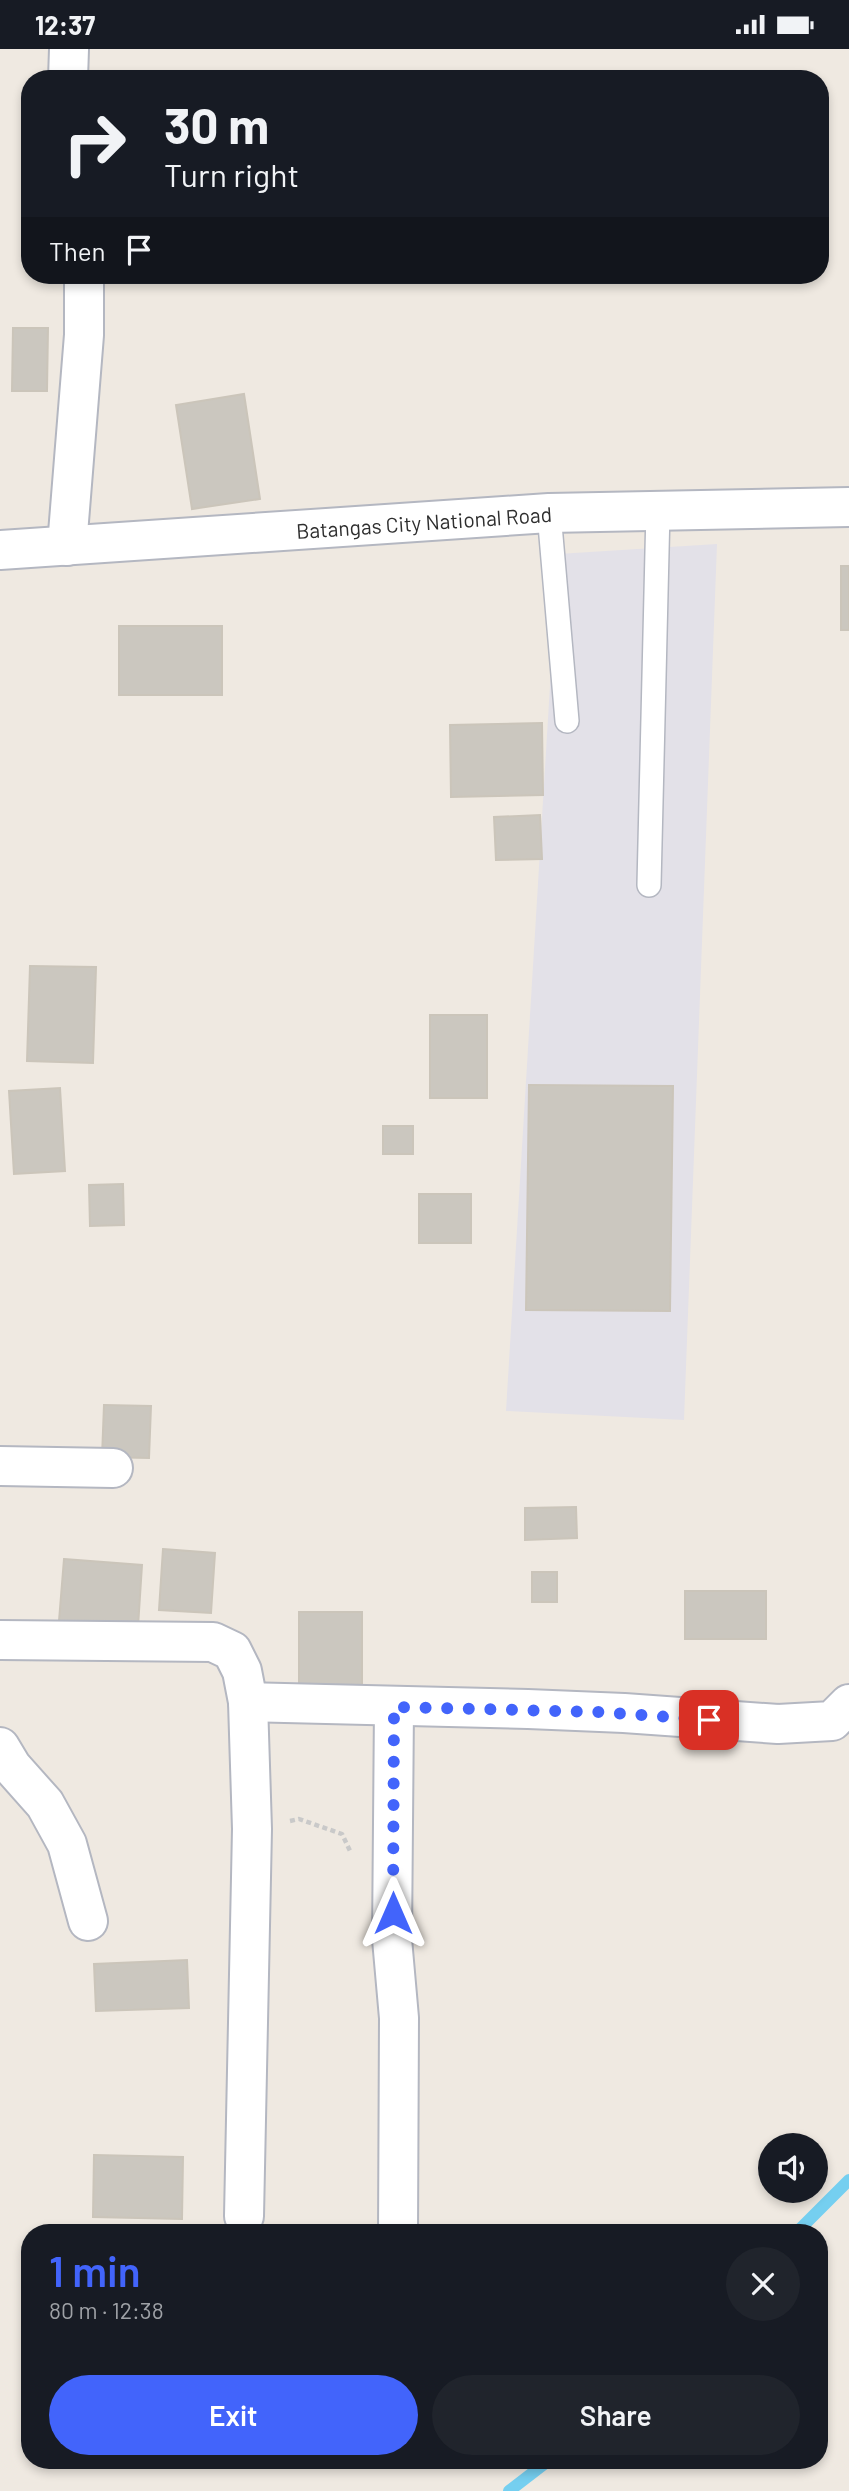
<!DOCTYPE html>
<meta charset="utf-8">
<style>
body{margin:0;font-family:Barlow,sans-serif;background:#20242c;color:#f1f3f6;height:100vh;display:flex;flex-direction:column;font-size:26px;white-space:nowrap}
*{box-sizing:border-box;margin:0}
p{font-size:23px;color:#9ea1a6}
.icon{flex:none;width:38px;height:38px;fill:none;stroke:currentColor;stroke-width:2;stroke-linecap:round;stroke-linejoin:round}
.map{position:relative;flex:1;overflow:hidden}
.sheet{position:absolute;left:21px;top:2175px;width:807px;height:245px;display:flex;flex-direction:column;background:#171b24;border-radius:28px;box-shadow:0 4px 10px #0003}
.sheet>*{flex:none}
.banner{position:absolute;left:21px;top:21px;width:808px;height:214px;border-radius:28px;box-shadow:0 4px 10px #0003;background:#171b24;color:#f1f3f6;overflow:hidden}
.tools{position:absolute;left:758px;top:2084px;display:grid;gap:14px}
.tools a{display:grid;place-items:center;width:70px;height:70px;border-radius:50%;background:#171b24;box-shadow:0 4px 10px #0003;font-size:35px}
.pin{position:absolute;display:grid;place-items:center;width:60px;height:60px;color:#fff;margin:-30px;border-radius:14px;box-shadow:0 4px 10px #0006}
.me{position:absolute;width:77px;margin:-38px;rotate:0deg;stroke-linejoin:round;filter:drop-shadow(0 0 5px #0008)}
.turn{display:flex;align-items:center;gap:24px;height:147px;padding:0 28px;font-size:32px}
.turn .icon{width:91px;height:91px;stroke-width:2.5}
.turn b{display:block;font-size:49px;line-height:60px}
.then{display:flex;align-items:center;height:66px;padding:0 28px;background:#0003;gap:14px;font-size:26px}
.round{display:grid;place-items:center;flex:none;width:74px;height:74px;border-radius:37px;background:#20242c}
.head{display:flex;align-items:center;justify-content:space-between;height:119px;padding:0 28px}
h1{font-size:42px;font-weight:600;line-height:52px;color:#4264fb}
.cta{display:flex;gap:14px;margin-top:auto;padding:14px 28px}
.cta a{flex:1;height:80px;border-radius:42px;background:#4264fb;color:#fff;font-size:28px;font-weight:600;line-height:80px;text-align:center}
.cta a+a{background:#20242c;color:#f1f3f6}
.status{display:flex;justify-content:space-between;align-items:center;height:49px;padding:0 35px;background:#171b24;direction:ltr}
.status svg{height:19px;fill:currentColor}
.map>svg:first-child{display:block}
.industrial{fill:#e3e1e8}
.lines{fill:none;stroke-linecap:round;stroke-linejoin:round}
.stream{stroke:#75cff0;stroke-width:12}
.building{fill:#cbc7bf;stroke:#cbc5ba;stroke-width:2}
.lane-casing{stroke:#b4b7c1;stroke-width:26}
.street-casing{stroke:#b4b7c1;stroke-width:42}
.secondary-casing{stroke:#b4b7c1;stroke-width:42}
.path{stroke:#c9c9c9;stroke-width:4.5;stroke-dasharray:5 3.5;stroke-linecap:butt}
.lane{stroke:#fff;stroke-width:23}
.street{stroke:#fff;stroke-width:38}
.secondary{stroke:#fff;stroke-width:38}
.route{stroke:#4264fb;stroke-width:12;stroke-dasharray:0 21.6}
.labels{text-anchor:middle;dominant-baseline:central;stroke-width:6;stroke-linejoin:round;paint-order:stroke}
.street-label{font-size:21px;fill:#2e2e2e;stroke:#fff}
</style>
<div class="status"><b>12:37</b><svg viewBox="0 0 49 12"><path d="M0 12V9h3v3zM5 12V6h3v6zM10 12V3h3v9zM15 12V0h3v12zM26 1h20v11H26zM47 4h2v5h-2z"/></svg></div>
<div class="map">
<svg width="849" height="2442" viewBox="0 0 849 2442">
<rect width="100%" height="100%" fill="#efe9e1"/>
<polygon class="industrial" points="717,495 684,1371 506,1362 558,505"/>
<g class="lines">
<g class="stream">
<polyline points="796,2184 849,2131"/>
<polyline points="509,2442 548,2412"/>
</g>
</g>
<g class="building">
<polygon points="13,279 48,279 47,342 12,342"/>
<polygon points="244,345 260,450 192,460 176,356"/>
<rect x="841" y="517" width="8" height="64"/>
<rect x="119" y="577" width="103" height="69"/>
<polygon points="542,674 543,746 451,748 450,676"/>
<polygon points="540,766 542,810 496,811 494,768"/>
<polygon points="30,917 96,918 93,1014 27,1012"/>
<rect x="430" y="966" width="57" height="83"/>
<polygon points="529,1036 673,1037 670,1262 526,1261"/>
<polygon points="60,1039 65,1122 14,1125 9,1042"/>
<rect x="383" y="1077" width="30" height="28"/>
<polygon points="123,1135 124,1176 90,1177 89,1136"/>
<rect x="419" y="1145" width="52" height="49"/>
<polygon points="104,1356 151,1357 149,1409 102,1408"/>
<polygon points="576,1458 577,1489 525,1491 525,1459"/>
<polygon points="163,1500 215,1504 211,1564 159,1561"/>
<polygon points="64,1510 142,1516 138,1578 59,1572"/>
<rect x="532" y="1523" width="25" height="30"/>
<rect x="685" y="1542" width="81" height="48"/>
<rect x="299" y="1563" width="63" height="78"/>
<polygon points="187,1911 189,1959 96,1962 94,1915"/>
<polygon points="94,2106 183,2108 182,2170 93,2168"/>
</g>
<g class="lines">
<defs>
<g id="lane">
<polyline points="549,464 567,672"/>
<polyline points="649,836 658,461"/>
</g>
<g id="street">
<polyline points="68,30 69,0"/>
<polyline points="67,497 84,286 84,226"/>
<polyline points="0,1417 113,1419"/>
<polyline points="0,1591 213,1593 232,1602 242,1622 248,1653 252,1780 244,2167"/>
<polyline points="248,1653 528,1660 624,1664 778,1675 832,1672 849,1655"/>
<polyline points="394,1658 392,1890 399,1969 398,2184"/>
<polyline points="0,1698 12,1718 45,1755 67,1795 88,1872"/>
</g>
<g id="secondary">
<path id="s1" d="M 0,501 L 549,464 L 849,458"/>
</g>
</defs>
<use href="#lane" class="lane-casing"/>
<use href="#street" class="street-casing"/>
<use href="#secondary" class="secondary-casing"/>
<polyline class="path" points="290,1772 299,1770 342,1785 351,1804"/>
<use href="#lane" class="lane"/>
<use href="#street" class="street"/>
<use href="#secondary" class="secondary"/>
</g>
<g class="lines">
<polyline class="route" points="393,1864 394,1658 600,1663 709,1671"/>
</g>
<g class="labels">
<g class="street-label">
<text stroke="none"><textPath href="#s1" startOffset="425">Batangas City National Road</textPath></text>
</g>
</g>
</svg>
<div class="tools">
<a><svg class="icon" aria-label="sound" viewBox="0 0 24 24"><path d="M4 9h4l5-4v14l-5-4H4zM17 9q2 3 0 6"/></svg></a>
</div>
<div class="pin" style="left:709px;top:1671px;background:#d93025"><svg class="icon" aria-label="arrive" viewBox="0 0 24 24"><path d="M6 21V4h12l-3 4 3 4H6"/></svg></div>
<svg class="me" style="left:393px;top:1864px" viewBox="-20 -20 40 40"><path d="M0-17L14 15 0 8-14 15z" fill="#4264fb" stroke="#fff" stroke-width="4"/></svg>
<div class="banner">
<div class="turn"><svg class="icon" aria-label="right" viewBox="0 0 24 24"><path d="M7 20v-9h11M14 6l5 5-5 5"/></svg><div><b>30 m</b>Turn right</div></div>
<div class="then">Then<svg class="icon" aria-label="arrive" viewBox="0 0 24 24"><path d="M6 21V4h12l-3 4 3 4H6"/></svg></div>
</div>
<section class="sheet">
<div class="head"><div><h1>1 min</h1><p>80 m · 12:38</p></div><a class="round"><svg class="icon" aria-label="close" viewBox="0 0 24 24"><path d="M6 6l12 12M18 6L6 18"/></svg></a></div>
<div class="cta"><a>Exit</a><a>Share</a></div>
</section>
</div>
